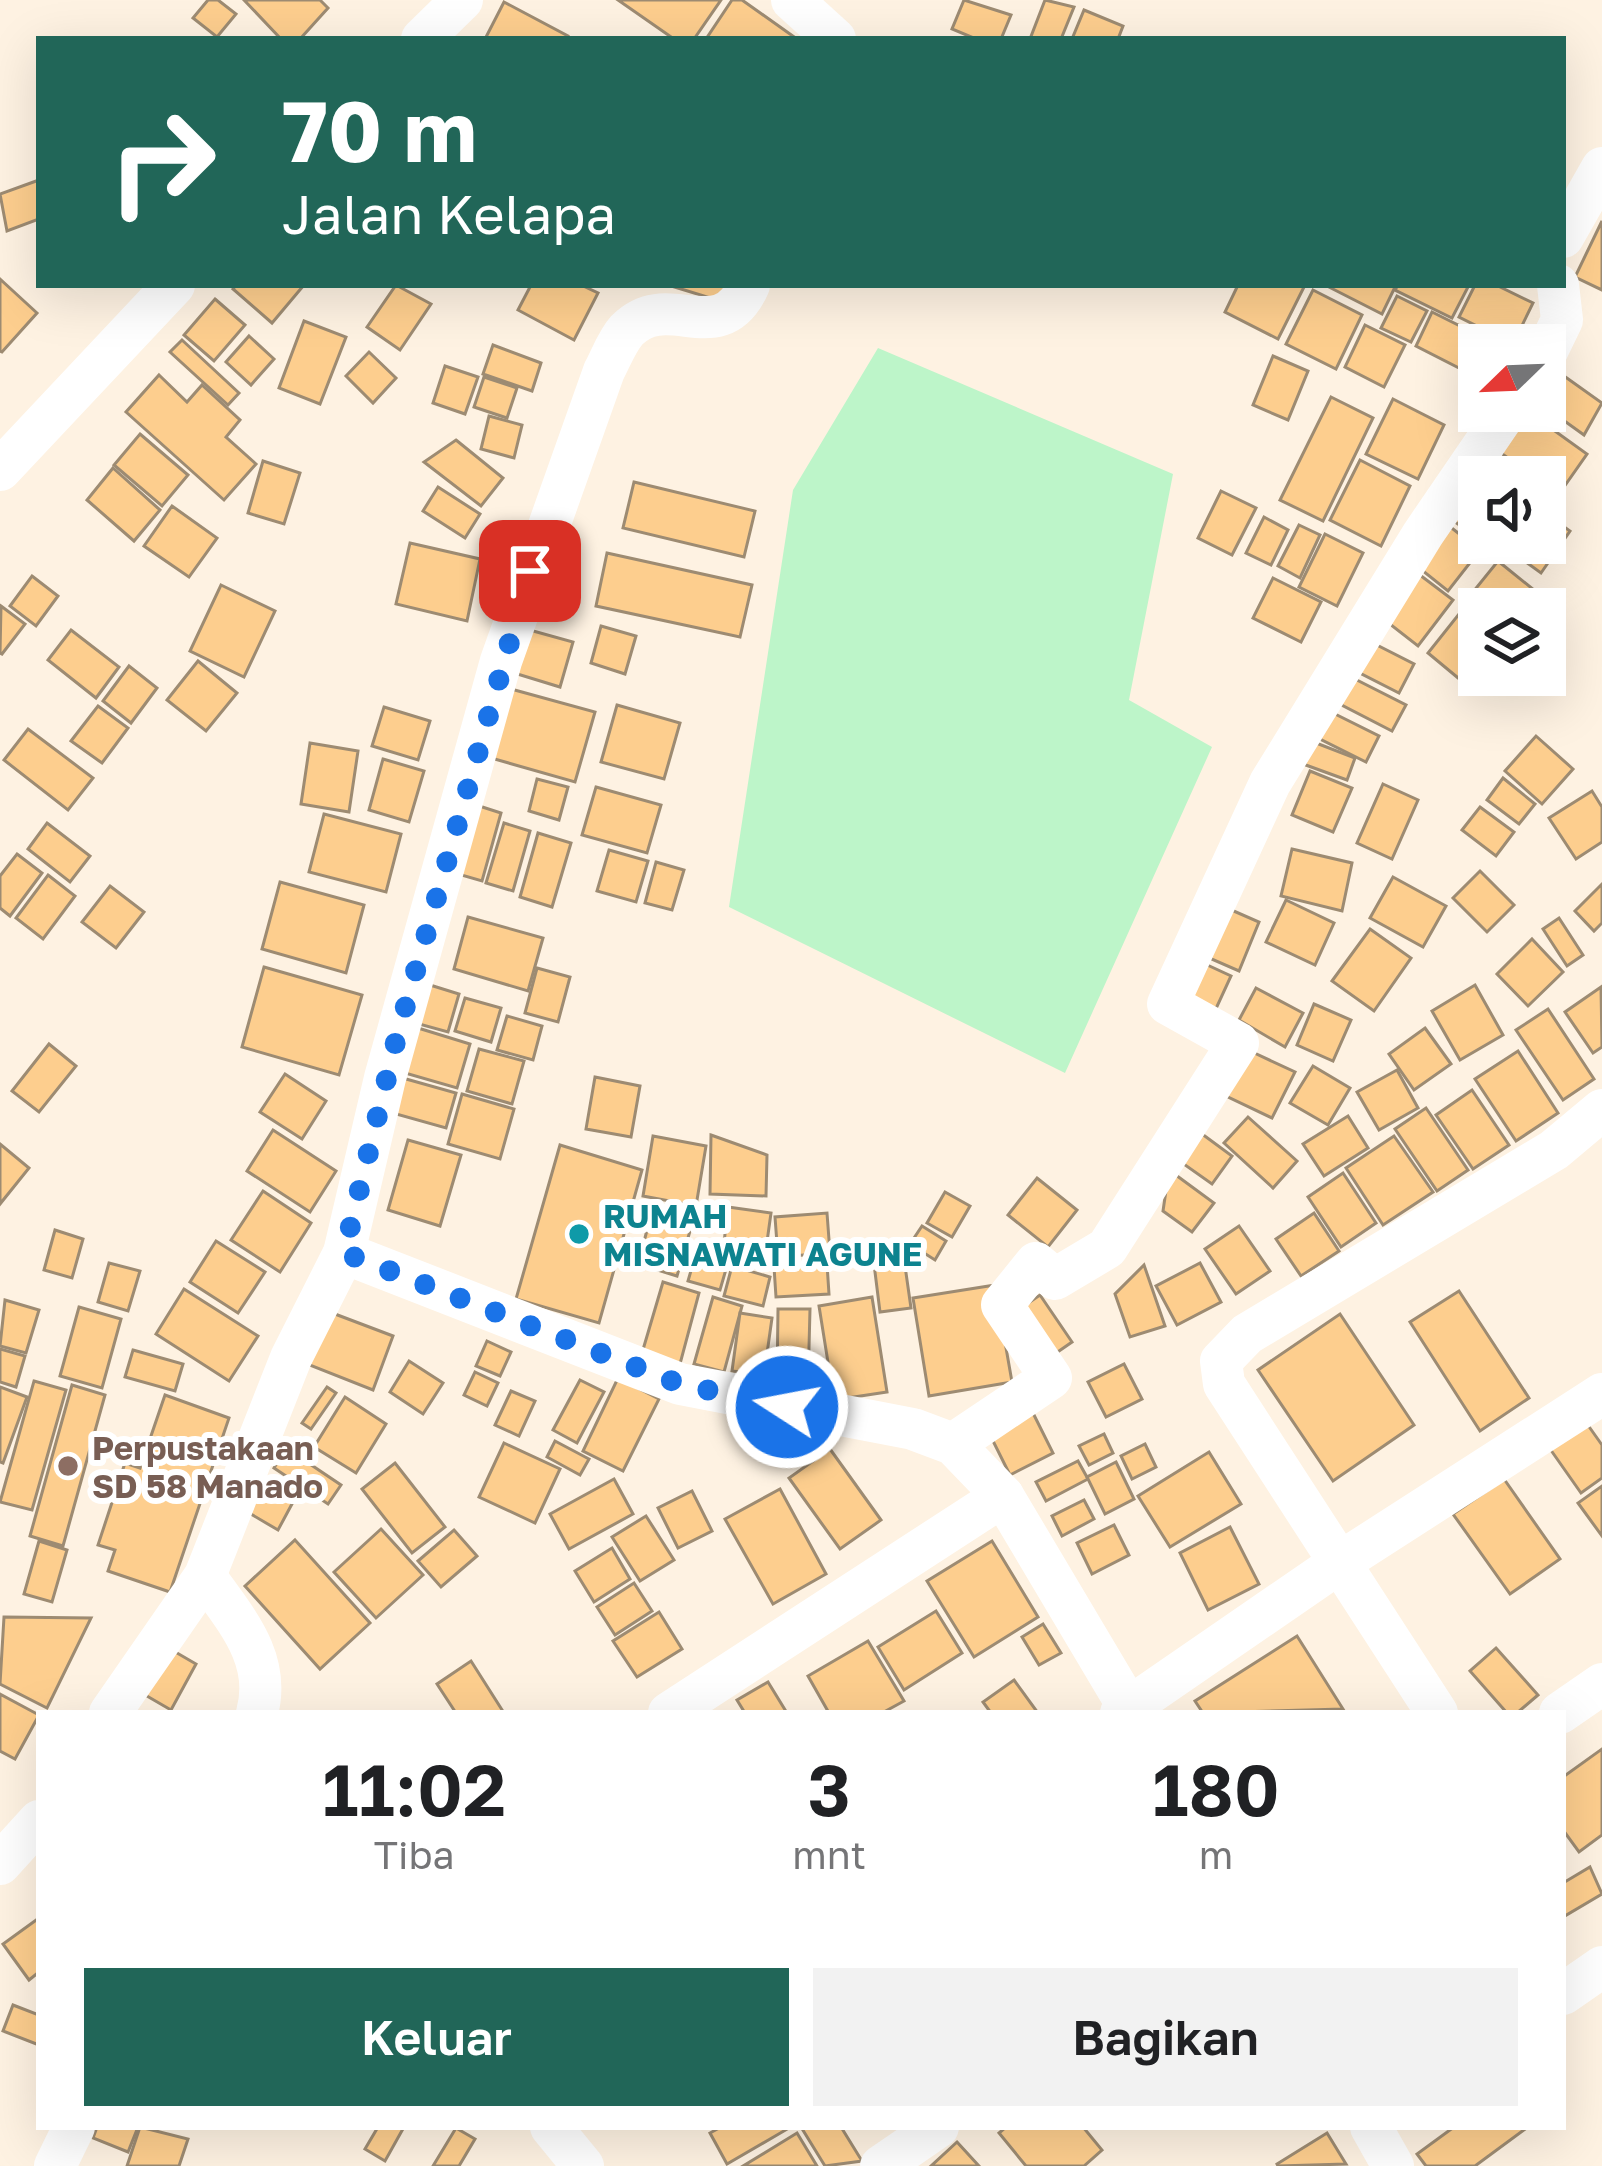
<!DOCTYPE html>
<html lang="id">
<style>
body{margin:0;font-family:"Golos Text",sans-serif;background:#f2f2f2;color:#202124;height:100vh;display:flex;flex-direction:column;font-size:45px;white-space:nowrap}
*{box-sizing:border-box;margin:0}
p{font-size:39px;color:#757577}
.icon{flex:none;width:66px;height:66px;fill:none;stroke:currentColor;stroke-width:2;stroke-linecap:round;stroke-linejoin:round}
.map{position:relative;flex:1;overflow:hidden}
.panel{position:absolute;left:36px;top:1710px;width:1530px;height:420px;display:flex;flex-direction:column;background:#fff;border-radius:0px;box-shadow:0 12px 48px #0002}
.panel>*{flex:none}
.banner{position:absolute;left:36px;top:36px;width:1530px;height:252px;border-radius:0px;box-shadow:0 12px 48px #0002;background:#216658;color:#fff;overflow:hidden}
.needle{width:78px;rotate:247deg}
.controls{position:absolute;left:1458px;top:324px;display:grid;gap:24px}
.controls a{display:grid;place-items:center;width:108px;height:108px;border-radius:0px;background:#fff;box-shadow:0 12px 48px #0002;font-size:60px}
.pin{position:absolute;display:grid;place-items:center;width:102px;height:102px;color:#fff;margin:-51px;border-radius:24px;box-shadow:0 6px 18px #0006}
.me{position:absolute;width:132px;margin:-66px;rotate:281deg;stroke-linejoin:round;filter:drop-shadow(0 0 9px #0008)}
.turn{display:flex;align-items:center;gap:42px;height:252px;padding:0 48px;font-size:54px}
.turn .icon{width:156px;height:156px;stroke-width:2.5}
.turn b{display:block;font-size:84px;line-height:102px}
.eta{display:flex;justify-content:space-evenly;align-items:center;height:204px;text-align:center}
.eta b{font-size:72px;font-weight:600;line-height:84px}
.action{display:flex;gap:24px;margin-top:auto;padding:24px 48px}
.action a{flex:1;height:138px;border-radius:0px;background:#216658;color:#fff;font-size:48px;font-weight:600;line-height:138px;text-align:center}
.action a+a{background:#f2f2f2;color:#202124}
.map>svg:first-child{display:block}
.green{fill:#bdf5c9}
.building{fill:#fdce8e;stroke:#9d8b72;stroke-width:3}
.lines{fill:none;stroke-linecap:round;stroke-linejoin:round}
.street{stroke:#fff;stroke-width:42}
.route{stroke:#1a73e8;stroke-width:21;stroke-dasharray:0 37.8}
.culture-dot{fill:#0f9aa8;stroke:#fff;stroke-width:4.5}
.education-dot{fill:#8d6e63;stroke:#fff;stroke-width:4.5}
.labels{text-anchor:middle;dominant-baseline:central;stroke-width:12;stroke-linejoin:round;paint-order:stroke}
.culture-label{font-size:33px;font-weight:bold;fill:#0d838f;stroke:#fff;text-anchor:start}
.education-label{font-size:33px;font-weight:bold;fill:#785e54;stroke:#fff;text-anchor:start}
</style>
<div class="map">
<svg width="1602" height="2166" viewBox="0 0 1602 2166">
<rect width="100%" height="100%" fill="#fef2e2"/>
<polygon class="green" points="878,348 1173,474 1129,700 1212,747 1065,1073 729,907 793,490"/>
<g class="building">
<polygon points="208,0 218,0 236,14 217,37 193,18"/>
<polygon points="244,0 320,0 328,8 300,39 281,39"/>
<polygon points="618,0 721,0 694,39 674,39"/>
<polygon points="732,0 742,0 797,39 706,39"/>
<polygon points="964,0 1011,15 1001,39 976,39 952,29"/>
<polygon points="1045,0 1074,7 1061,39 1030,39"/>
<polygon points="504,2 568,36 567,39 485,39"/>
<polygon points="1084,10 1123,26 1118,39 1072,39"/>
<polygon points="39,180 39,219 7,231 0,194"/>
<polygon points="1602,221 1602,290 1575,277"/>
<polygon points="0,279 37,313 2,352 0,351"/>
<polygon points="236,285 304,285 272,323 233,289"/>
<polygon points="396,285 431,304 400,350 367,327"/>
<polygon points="531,285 581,285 598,293 574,340 518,310"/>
<polygon points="668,285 726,285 720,301"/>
<polygon points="1238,285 1305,285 1278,339 1225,312"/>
<polygon points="1325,285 1396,285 1382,314"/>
<polygon points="1398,285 1469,285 1452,318 1395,290"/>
<polygon points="1475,285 1496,285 1533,303 1513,344 1459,317"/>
<polygon points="1313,290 1362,315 1336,369 1286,344"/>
<polygon points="1397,296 1427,311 1411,342 1381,328"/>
<polygon points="215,299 245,325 214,361 184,335"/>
<polygon points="1432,312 1476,334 1459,368 1416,346"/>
<polygon points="304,321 346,337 320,404 279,388"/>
<polygon points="1365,325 1405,345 1384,387 1345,367"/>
<polygon points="249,336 274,359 251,385 226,362"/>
<polygon points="182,340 239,393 228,405 170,352"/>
<polygon points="493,345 541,363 532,391 483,374"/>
<polygon points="369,352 396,378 373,403 346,376"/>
<polygon points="1273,356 1308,371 1288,420 1253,405"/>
<polygon points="445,366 478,377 465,414 433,403"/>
<polygon points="1557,371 1602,403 1584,435 1545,407 1545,387"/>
<polygon points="159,375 187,402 202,385 240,420 226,437 256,464 224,500 126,412"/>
<polygon points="484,377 517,388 507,418 474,407"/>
<polygon points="1331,397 1373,418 1323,521 1280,500"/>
<polygon points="1393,399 1444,425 1418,479 1366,454"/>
<polygon points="1527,411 1587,454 1559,494 1545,484 1545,477 1535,477 1498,451"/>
<polygon points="489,416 522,425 514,458 481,449"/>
<polygon points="140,434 188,475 162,506 114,465"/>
<polygon points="456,440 503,478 481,506 424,462"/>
<polygon points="1360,460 1410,486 1381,546 1330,520"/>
<polygon points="263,461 300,473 284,524 248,513"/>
<polygon points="113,468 160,510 134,541 87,500"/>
<polygon points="1479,477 1479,539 1444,514"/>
<polygon points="634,482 755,511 744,557 623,528"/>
<polygon points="438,487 480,514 465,538 423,511"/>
<polygon points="1221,491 1256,508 1232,555 1198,538"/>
<polygon points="172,506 217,538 189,577 144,546"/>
<polygon points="1545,513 1570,531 1541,573 1500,543 1545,543"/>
<polygon points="1264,517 1288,530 1271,565 1246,553"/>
<polygon points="1444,522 1480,550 1448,591 1413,563"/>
<polygon points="1299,525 1320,535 1300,578 1278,566"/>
<polygon points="1325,534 1363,553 1337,606 1299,587"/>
<polygon points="410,543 480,559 467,621 396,604"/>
<polygon points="607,553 752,585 740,637 596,606"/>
<polygon points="1498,561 1534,590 1519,609 1479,609 1479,623 1460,608"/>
<polygon points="1412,569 1453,600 1418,646 1377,614"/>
<polygon points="32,576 58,596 36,626 10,606"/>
<polygon points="1273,578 1321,602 1301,642 1253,618"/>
<polygon points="221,585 275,611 244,677 190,651"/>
<polygon points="1,606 25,624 2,654 0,653"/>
<polygon points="1459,614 1479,629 1479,662 1463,682 1428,653"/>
<polygon points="601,626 636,636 625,674 591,663"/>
<polygon points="526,629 573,642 560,687 514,673"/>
<polygon points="71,630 119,667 96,698 48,660"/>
<polygon points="1367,640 1414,664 1399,693 1352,669"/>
<polygon points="198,661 237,693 206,731 167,700"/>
<polygon points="129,666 157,688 131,723 103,701"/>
<polygon points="1345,674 1406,705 1392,731 1332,700"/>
<polygon points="511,689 595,712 575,782 491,758"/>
<polygon points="617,705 680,723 664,779 601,762"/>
<polygon points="98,706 128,728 102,763 71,741"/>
<polygon points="384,707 430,721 418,760 372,746"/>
<polygon points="1323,708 1379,736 1366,762 1310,734"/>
<polygon points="28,729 93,778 68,810 4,760"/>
<polygon points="1536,736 1573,769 1542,804 1505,771"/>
<polygon points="1311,741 1355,758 1347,780 1303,764"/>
<polygon points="310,743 358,751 349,812 301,804"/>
<polygon points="383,759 424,771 409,822 369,810"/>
<polygon points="1310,771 1352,788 1333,832 1292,815"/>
<polygon points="1503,778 1535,804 1519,824 1487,800"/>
<polygon points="537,779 568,787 559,820 529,811"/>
<polygon points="1383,784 1418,800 1392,859 1357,843"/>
<polygon points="596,787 661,805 647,853 582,835"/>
<polygon points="1592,791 1602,807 1602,842 1576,859 1549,818"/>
<polygon points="470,803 501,813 482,881 451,872"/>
<polygon points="1480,807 1514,832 1496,856 1462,830"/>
<polygon points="324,814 401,834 386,892 309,872"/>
<polygon points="47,823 90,856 70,882 28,849"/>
<polygon points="504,823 530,831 513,891 486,883"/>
<polygon points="538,833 571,843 552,907 520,897"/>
<polygon points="1292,849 1352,863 1342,911 1281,896"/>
<polygon points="609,850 648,861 636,902 597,891"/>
<polygon points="17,854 42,873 10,916 0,908 0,876"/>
<polygon points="656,862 684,870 672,910 645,903"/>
<polygon points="1480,871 1514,905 1487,932 1453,898"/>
<polygon points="48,875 75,896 43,939 16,918"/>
<polygon points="1393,877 1446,906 1423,947 1370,918"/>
<polygon points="280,882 364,905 346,973 262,949"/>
<polygon points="1602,884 1602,923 1594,931 1575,911"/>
<polygon points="110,886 144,912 116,948 82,922"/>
<polygon points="1286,900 1334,923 1315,965 1266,942"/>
<polygon points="1220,905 1259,922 1239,971 1200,954"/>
<polygon points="468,917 543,938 528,991 454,969"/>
<polygon points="1559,918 1583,955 1567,966 1543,929"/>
<polygon points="1370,929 1411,958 1374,1011 1332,981"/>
<polygon points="1532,939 1563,972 1528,1006 1497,974"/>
<polygon points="1203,963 1231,976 1214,1013 1186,1000"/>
<polygon points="264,967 362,995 339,1075 242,1047"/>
<polygon points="537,968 570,977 558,1022 525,1013"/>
<polygon points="430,985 459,994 448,1032 419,1024"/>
<polygon points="1475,985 1503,1035 1460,1060 1432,1011"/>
<polygon points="1601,987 1602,1047 1593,1053 1565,1012"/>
<polygon points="1256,988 1303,1013 1285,1047 1239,1020"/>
<polygon points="465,998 501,1008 491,1042 455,1031"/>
<polygon points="1314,1004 1351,1020 1333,1061 1297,1045"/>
<polygon points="1548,1009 1594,1079 1563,1100 1516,1030"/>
<polygon points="507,1016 542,1026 533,1060 497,1050"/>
<polygon points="418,1028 470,1044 457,1088 405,1073"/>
<polygon points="1425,1028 1451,1064 1414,1090 1389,1054"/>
<polygon points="49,1044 76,1066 39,1112 12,1091"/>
<polygon points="479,1049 524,1061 512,1104 467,1091"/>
<polygon points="1248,1050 1295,1072 1272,1118 1226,1096"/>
<polygon points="1518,1051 1558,1113 1516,1141 1475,1079"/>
<polygon points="1313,1066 1350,1088 1328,1125 1290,1103"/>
<polygon points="1397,1070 1418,1108 1379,1130 1357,1092"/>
<polygon points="285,1074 326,1101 302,1139 260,1112"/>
<polygon points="399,1077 456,1093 446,1128 389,1112"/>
<polygon points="595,1077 640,1086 631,1137 586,1129"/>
<polygon points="1472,1090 1509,1145 1473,1169 1436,1115"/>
<polygon points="462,1094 514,1109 500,1159 448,1144"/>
<polygon points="1426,1108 1468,1170 1437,1191 1395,1129"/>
<polygon points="1348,1116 1368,1148 1324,1176 1303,1144"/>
<polygon points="1248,1117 1297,1161 1273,1188 1224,1143"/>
<polygon points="273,1130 336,1171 310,1212 247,1171"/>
<polygon points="1198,1131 1232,1156 1212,1184 1178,1160"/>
<polygon points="711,1135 767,1155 766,1196 710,1194"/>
<polygon points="653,1136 706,1146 696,1206 643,1196"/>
<polygon points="1394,1136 1433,1192 1383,1225 1346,1168"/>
<polygon points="408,1140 461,1155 440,1226 388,1210"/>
<polygon points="0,1144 29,1168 0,1204"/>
<polygon points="560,1145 642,1170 599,1323 516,1299"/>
<polygon points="1169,1170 1214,1203 1192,1232 1163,1211"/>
<polygon points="1343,1173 1376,1223 1341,1247 1308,1197"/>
<polygon points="1037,1178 1077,1210 1048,1247 1008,1215"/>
<polygon points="263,1191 311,1223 280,1272 231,1240"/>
<polygon points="945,1192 970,1206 952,1237 927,1223"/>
<polygon points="728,1207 771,1213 766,1249 724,1243"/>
<polygon points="827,1213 830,1253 778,1257 775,1217"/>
<polygon points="1314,1213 1339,1251 1301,1276 1276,1239"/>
<polygon points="650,1219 690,1231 677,1276 638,1264"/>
<polygon points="922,1226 946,1241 935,1260 910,1244"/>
<polygon points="1239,1226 1270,1271 1236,1294 1205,1249"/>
<polygon points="55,1230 83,1239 72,1278 44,1270"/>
<polygon points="216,1241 265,1272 238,1313 190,1282"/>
<polygon points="699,1243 731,1252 720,1290 688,1281"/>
<polygon points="903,1252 911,1308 880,1312 873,1256"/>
<polygon points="109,1263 140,1271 128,1311 98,1302"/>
<polygon points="1200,1263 1221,1302 1177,1325 1156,1286"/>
<polygon points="827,1264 829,1294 776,1297 774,1267"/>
<polygon points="1144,1265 1165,1326 1130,1337 1115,1294"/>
<polygon points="732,1266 770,1277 763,1306 724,1296"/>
<polygon points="663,1282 699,1293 680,1364 642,1353"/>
<polygon points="995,1285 1012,1382 929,1396 913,1298"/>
<polygon points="184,1289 258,1336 229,1381 156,1334"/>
<polygon points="1459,1291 1529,1398 1480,1431 1410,1322"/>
<polygon points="1040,1295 1072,1342 1049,1358 1018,1310"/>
<polygon points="713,1297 742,1306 724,1372 694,1364"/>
<polygon points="872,1297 887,1392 834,1400 819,1306"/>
<polygon points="5,1300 39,1310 26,1353 0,1346"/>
<polygon points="79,1307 121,1319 102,1388 60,1376"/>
<polygon points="778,1309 810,1309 808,1386 777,1386"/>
<polygon points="327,1311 393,1336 373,1390 307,1364"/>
<polygon points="740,1313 772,1318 764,1375 732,1371"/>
<polygon points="1340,1314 1414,1425 1333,1481 1258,1370"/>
<polygon points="487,1341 511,1352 500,1376 476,1366"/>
<polygon points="0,1349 25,1356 16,1387 0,1382"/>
<polygon points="133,1350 183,1364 175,1391 125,1377"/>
<polygon points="409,1361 443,1383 423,1414 390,1392"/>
<polygon points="1124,1364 1142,1399 1106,1417 1088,1382"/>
<polygon points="475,1372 498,1383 487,1406 464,1395"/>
<polygon points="618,1378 659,1399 623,1471 583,1451"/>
<polygon points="580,1380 604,1392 577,1443 553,1430"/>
<polygon points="34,1381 66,1390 32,1510 0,1502"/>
<polygon points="72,1385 105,1395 63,1546 30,1536"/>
<polygon points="0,1387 27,1397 3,1463 0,1462"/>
<polygon points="327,1387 336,1393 311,1429 302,1423"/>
<polygon points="511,1391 535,1401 519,1436 495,1425"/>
<polygon points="165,1395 229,1418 170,1592 108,1571 115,1550 98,1545 125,1463 140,1468"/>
<polygon points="345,1397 386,1424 356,1473 314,1447"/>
<polygon points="1031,1409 1053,1453 1010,1475 988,1431"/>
<polygon points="1585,1421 1602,1445 1602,1478 1581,1493 1548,1446"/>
<polygon points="1104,1434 1113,1453 1089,1465 1079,1446"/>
<polygon points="555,1441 589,1459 580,1475 547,1457"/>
<polygon points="504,1443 560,1469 535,1523 479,1497"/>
<polygon points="1145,1444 1156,1467 1132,1479 1121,1456"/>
<polygon points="286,1448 341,1485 328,1504 274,1468"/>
<polygon points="830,1449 881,1520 840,1549 789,1478"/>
<polygon points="1209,1452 1241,1504 1170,1547 1138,1496"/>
<polygon points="1078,1461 1088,1479 1046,1501 1036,1482"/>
<polygon points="1116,1462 1134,1499 1105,1514 1087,1477"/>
<polygon points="395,1463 445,1527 412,1553 362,1489"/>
<polygon points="614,1479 633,1514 569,1549 550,1514"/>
<polygon points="1504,1479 1560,1559 1510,1594 1453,1514"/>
<polygon points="259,1483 293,1502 278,1530 244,1510"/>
<polygon points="1602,1486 1602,1536 1578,1503"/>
<polygon points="780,1489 826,1574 773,1604 725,1519"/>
<polygon points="692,1491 712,1531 678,1548 658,1508"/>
<polygon points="1084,1500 1094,1519 1062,1536 1052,1516"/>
<polygon points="646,1516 674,1560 640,1581 612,1537"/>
<polygon points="1114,1525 1129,1555 1092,1574 1077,1543"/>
<polygon points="1230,1527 1259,1584 1208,1610 1180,1553"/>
<polygon points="381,1529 423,1575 376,1618 334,1572"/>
<polygon points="454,1530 477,1556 441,1587 418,1561"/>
<polygon points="295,1540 370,1623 320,1669 245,1586"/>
<polygon points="39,1541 67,1550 52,1602 24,1594"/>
<polygon points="992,1541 1038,1617 974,1657 927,1581"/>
<polygon points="612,1548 630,1579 594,1602 575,1571"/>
<polygon points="634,1583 652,1611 615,1635 597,1607"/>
<polygon points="936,1611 962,1653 904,1690 878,1647"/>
<polygon points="659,1612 682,1649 637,1677 613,1641"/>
<polygon points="4,1617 91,1618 47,1708 0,1684"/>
<polygon points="1043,1624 1061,1653 1039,1665 1022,1637"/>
<polygon points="1297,1636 1343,1709 1203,1713 1195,1701"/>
<polygon points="868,1641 904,1701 882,1713 829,1713 808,1676"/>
<polygon points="165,1646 196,1664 171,1710 140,1692"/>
<polygon points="1496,1648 1538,1695 1517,1713 1507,1713 1470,1671"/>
<polygon points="471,1661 504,1713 456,1713 437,1684"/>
<polygon points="1014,1680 1038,1713 991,1713 983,1702"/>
<polygon points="768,1682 787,1713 745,1713 737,1700"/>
<polygon points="0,1694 39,1715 15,1759 0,1751"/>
<polygon points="1602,1749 1602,1835 1579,1852 1563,1830 1563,1777"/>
<polygon points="1590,1867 1602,1894 1563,1917 1563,1883"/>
<polygon points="39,1918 39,1972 29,1980 3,1944"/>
<polygon points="13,2005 39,2015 39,2045 3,2031"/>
<polygon points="97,2127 138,2127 128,2152 93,2138"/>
<polygon points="140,2127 188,2139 179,2166 127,2166"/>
<polygon points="378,2127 404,2127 385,2161 365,2149"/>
<polygon points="721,2127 789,2127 789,2128 727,2164 710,2133"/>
<polygon points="801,2127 841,2127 862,2161 825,2166"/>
<polygon points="1006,2127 1083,2127 1102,2150 1084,2166 1026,2166 999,2133"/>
<polygon points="1454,2127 1528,2127 1475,2166 1426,2166 1417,2154"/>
<polygon points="456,2128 475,2139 459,2166 433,2166"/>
<polygon points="797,2133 817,2166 743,2166"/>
<polygon points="1327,2133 1346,2164 1278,2166 1277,2164"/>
<polygon points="957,2142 979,2166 931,2166"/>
</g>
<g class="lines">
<g class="street">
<polyline points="792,0 835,39"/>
<polyline points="422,39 462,0"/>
<polyline points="1563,237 1602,168"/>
<polyline points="1545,355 1562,320 1558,285"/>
<polyline points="0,470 174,285"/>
<polyline points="344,1253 680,1384 913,1429 953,1444 1003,1496 1132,1713"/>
<polyline points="953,1444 1051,1378 1002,1305 1036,1263 1055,1279 1107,1248 1238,1043 1168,1004 1270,783 1423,534 1507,411"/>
<path d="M 205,1576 C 235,1619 272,1658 257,1713"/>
<path d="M 110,1713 L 205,1576 L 291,1358 L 344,1253 L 385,1078 L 501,661 L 604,371 C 611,358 617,341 627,330 C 669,288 719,351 749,285"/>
<polyline points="669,1713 1003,1496"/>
<polyline points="1121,1713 1339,1563 1602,1394"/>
<polyline points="1437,1713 1224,1384 1221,1361 1247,1334 1554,1150 1602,1110"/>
<polyline points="1560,1713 1602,1684"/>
<polyline points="0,1864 39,1821"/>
<polyline points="1563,1994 1602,1967"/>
<polyline points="551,2127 583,2166"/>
<polyline points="1371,2127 1393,2166"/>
<polyline points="55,2166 74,2127"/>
<polyline points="881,2166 938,2127"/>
</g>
</g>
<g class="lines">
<polyline class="route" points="530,571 397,1036 344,1253 680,1384 787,1407"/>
</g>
<circle class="culture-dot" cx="579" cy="1234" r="12"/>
<circle class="education-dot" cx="68" cy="1466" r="12"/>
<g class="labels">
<g class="culture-label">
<text x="603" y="1215">RUMAH<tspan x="603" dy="38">MISNAWATI AGUNE</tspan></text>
</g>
<g class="education-label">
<text x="92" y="1447">Perpustakaan<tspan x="92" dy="38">SD 58 Manado</tspan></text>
</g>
</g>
</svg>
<div class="controls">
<a><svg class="needle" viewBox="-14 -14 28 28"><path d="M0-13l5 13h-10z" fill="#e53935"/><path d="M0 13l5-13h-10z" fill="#757577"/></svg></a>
<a><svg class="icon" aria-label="sound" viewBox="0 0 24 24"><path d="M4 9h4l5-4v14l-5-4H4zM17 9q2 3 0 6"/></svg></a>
<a><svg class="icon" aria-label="layers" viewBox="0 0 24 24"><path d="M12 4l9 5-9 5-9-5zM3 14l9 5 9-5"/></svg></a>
</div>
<div class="pin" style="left:530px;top:571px;background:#d93025"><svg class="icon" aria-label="arrive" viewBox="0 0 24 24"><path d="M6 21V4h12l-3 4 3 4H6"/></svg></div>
<svg class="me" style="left:787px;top:1407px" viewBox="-20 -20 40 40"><circle r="17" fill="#1a73e8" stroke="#fff" stroke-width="3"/><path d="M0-11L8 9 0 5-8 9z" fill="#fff"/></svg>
<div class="banner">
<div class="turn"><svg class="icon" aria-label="right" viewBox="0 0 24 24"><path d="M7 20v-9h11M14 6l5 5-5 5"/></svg><div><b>70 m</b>Jalan Kelapa</div></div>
</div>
<section class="panel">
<div class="eta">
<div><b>11:02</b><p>Tiba</p></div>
<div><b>3</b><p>mnt</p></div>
<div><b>180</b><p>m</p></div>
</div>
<div class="action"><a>Keluar</a><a>Bagikan</a></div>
</section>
</div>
